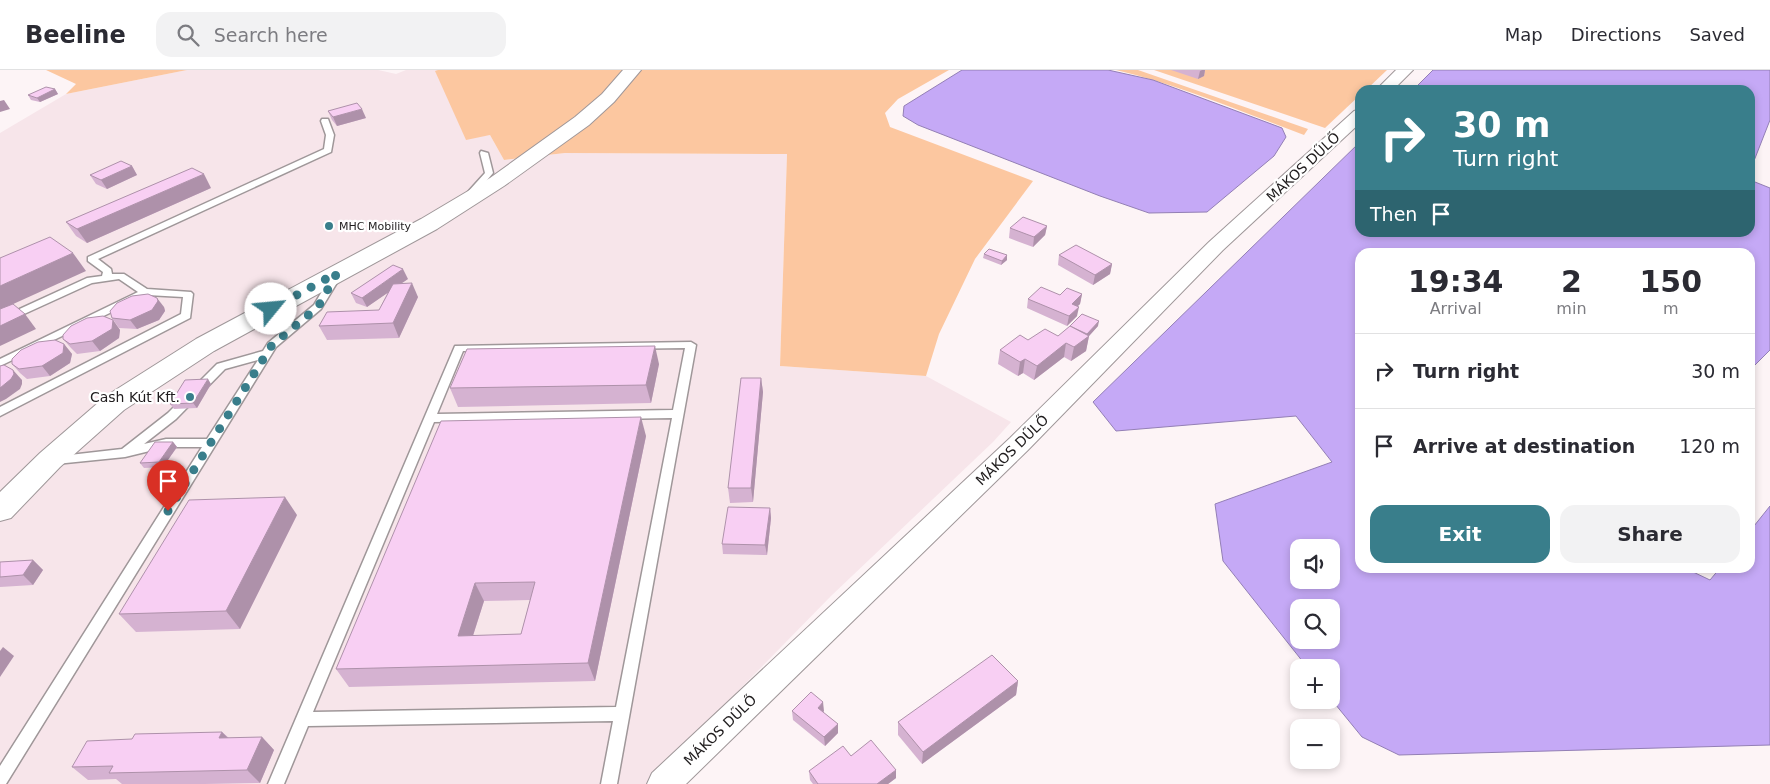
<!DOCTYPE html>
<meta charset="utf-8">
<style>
body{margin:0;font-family:"DejaVu Sans",sans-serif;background:#f2f2f3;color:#2b2b33;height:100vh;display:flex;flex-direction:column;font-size:19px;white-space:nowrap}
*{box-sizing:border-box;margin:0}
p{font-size:16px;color:#7c7c81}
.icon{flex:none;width:28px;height:28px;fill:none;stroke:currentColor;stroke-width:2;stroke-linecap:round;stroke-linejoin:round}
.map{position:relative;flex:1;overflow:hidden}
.side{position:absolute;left:1355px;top:178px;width:400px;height:325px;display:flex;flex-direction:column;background:#fff;border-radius:15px;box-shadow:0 2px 8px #0003}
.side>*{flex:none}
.banner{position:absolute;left:1355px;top:15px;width:400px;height:152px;border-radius:15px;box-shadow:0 2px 8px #0003;background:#397e8b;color:#fff;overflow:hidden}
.buttons{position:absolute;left:1290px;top:469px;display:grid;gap:10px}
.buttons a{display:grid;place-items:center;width:50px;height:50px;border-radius:10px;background:#fff;box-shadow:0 2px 8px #0003;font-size:25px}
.pin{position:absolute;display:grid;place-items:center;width:42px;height:42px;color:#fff;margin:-51px -21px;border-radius:50% 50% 50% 0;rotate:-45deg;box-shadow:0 0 5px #0007}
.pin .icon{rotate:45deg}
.me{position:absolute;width:55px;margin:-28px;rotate:62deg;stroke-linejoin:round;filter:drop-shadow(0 0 4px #0008)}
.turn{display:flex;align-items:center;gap:18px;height:105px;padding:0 15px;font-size:22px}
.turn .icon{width:65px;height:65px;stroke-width:2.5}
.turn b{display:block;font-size:35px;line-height:42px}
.then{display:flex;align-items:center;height:48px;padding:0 15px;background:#0003;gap:10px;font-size:19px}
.eta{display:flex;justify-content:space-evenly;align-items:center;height:85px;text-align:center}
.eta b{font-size:30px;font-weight:800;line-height:35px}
.button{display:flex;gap:10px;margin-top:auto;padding:10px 15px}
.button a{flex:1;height:58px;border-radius:15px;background:#397e8b;color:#fff;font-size:20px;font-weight:800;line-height:58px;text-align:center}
.button a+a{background:#f2f2f3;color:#2b2b33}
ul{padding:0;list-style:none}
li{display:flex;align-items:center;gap:15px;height:75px;padding:0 15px;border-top:1px solid #e1e1e2}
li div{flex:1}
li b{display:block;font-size:19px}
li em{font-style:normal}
header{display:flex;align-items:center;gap:30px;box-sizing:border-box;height:70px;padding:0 25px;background:#fff;border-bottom:1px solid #e1e1e2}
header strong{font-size:24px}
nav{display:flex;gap:28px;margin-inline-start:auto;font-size:18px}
.search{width:350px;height:45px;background:#f2f2f3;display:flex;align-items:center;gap:12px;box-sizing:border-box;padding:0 18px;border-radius:15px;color:#7c7c81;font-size:19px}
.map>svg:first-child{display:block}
.built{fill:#f7e5ea}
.green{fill:#fcc7a0}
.water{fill:#c5a9f6;stroke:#937fb5;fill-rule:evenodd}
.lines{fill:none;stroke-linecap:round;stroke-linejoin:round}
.lane-casing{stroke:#9f9799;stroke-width:3}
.street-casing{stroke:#9f9799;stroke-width:2}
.secondary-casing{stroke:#9f9799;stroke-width:2}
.lane{fill:#fff;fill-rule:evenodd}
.street{fill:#fff;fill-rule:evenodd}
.secondary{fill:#fff;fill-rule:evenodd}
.wall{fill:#d5b2d1;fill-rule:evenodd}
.shaded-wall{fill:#ae91aa}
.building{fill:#f8cff3;stroke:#ae91aa;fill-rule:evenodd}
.route{stroke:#397e8b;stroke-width:9;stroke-dasharray:0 16.2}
.poi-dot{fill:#397e8b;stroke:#fff;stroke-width:2}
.labels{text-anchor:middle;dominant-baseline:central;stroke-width:4.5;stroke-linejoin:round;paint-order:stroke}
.far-poi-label{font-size:11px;fill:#1f1c1d;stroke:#fff;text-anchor:start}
.street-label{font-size:14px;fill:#1f1c1d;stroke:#fff}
.poi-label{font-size:14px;fill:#1f1c1d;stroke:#fff;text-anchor:end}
</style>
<header>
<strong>Beeline</strong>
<div class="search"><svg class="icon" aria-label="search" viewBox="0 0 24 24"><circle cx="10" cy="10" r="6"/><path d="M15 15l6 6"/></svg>Search here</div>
<nav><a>Map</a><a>Directions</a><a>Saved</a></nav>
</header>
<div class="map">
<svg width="1770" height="714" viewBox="0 0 1770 714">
<rect width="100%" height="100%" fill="#fdf4f6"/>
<polygon class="built" points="187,0 378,0 396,4 406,0 438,0 436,2 466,69 490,65 504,90 565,83 787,84 780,296 926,306 1011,352 993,372 831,526 647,714 0,714 0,63 66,24"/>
<g class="green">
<polygon points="46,0 187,0 66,24 76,14"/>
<polygon points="438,0 949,0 898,29 885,43 890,57 1033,111 975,189 939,264 926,306 780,296 787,84 565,83 504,90 490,65 466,70 435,1"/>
<path d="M 1116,0 L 1138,0 L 1308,59 L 1304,65 C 1242,42 1180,15 1116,0 Z"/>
<polygon points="1154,0 1387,0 1366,20 1360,20 1360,25 1325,58"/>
</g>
<g class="water">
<polygon points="962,0 1108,0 1153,10 1282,58 1286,67 1274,86 1207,142 1149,143 1100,126 918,55 903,46 904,36"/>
<polygon points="1433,0 1770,0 1770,50 1750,101 1750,20 1413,20"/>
<path d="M 1360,72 L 1360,162 L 1750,162 L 1750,110 L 1770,118 L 1770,280 L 1750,300 L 1750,182 L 1360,182 L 1360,498 L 1691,498 L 1691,501 L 1710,510 L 1720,498 L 1750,498 L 1750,461 L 1770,436 L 1770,675 L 1399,685 L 1362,667 L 1331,629 L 1331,598 L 1307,597 L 1223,491 L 1215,434 L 1332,392 L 1296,346 L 1116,361 L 1093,332 ZM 1299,478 L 1331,478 L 1331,510 L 1299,510 ZM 1299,538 L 1331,538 L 1331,570 L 1299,570 Z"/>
</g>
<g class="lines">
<defs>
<g id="lane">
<polygon points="322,49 328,49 334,65 331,82 98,189 111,199 112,204 124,204 147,219 191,222 193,224 190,248 0,346 0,337 181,244 183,227 147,225 0,296 0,289 138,222 119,209 92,213 0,255 0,248 87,208 102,206 103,202 88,191 88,187 324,79 326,65 321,51"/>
<polygon points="481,81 488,83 493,103 472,128 466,128 466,124 485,103 480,83"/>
<path d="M 336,203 L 341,206 L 321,239 L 276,277 L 6,714 L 0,714 L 0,696 L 202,377 L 166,377 L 125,387 L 56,394 L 52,393 L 50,390 L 52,387 L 122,379 L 168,343 L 217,294 L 263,281 L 268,273 L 314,235 L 331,206 ZM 258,290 L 207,369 L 166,369 L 144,374 L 176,349 L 225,299 Z"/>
<path d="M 691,272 L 696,275 L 617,714 L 601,714 L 613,651 L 308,656 L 284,714 L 268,714 L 455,276 ZM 685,278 L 673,340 L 437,344 L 463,281 ZM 672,348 L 616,637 L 313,642 L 434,352 Z"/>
</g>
<g id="street">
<polygon points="1396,0 1413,0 1393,20 1376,20"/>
<polygon points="1360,39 1360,53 1223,180 1028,380 686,714 647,714 652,703 1010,368 1209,172 1354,41"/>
</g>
<polygon id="secondary" points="623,0 641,0 614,32 589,55 504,116 437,159 214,281 124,340 60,397 11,448 0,451 0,422 40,383 106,326 196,269 421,149 490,108 575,47 602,24"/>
</defs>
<use href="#lane" class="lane-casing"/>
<use href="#street" class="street-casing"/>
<use href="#secondary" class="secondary-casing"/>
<use href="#lane" class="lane"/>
<use href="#street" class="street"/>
<use href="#secondary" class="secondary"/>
</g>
<g class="wall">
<polygon points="1171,0 1205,0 1204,6 1198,9"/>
<polygon points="55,19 58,24 40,32 31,30 28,25"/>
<polygon points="328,41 366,48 337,56 332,50"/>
<polygon points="132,96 137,105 107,119 96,114 90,105"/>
<polygon points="211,118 87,173 76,166 66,152"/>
<polygon points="1047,156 1045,165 1033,177 1009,168 1010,158"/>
<polygon points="984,184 1007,185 1007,190 1001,195 983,188"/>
<polygon points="1059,185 1112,194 1110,204 1093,215 1058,195"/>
<polygon points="408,209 401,213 418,227 399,268 327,270 319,256 379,240 388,222 367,237 356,233 351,223"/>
<polygon points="1082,224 1080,234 1077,236 1077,246 1067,256 1027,238 1028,229 1060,225"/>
<polygon points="164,237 165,241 159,250 137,259 119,258 112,248"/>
<polygon points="113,250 120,260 119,268 100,281 77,284 71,278 63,269"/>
<polygon points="1098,256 1089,266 1086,281 1071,291 1064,287 1034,310 1023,303 1018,306 998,294 1000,280 1028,270 1058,266"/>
<polygon points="64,274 72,284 70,293 50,306 27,309 20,303 12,294"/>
<polygon points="659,294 651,333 458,337 450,318"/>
<polygon points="761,308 763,322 753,432 730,433 728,418"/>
<polygon points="211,314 197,338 174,339 170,334"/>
<path d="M 646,366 L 595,611 L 349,617 L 336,599 ZM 530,530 L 521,564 L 473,566 L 484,531 Z"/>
<polygon points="173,372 177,377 163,397 144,398 140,393"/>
<polygon points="770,438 771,448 767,485 723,484 722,474"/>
<polygon points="297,445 240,559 136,562 119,544"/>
<polygon points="33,490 43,500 33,515 0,517 0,492"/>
<polygon points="1018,611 1016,625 922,694 898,665 898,652"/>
<polygon points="792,641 824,641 823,642 838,663 825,676 793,650"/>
<polygon points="222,662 229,668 262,667 274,680 260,713 205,714 122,714 116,709 88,710 72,697 132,669"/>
<polygon points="851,686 896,708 888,714 813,714 810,710 809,701"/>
</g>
<g class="shaded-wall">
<polygon points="1202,0 1205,0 1204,6 1198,9 1200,1"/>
<polygon points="55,19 58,24 40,32 37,28"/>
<polygon points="4,30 10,39 0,42 0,31"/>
<polygon points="362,39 366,48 337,56 333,47"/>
<polygon points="132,96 137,105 107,119 101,110"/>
<polygon points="204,104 211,118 87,173 77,159"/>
<polygon points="1047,156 1045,165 1033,177 1034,167"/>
<polygon points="73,183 86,201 0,240 0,216"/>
<polygon points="1007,185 1007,190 1001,195 1002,191"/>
<polygon points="1112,194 1110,204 1093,215 1095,205"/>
<polygon points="403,199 408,209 367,237 362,228"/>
<polygon points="412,213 418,227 399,268 393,253"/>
<polygon points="1082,224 1080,234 1070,244 1072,234"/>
<polygon points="157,228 164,237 165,241 159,250 137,259 130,250"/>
<polygon points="1079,237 1077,246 1067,256 1069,246"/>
<polygon points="25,244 36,259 0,276 0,256"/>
<polygon points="113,250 120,260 119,268 100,281 92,271"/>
<polygon points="1099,251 1098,256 1089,266 1086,281 1071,291 1074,277 1086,268 1087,264"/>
<polygon points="1066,273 1064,287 1034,310 1037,296"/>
<polygon points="64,274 72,284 70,293 50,306 42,296"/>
<polygon points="655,276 659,294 651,333 646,315"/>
<polygon points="1025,289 1023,303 1018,306 1020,292"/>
<polygon points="13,300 22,310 22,314 20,319 6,329 0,332 0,318"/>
<polygon points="761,308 763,322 753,432 751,418"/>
<polygon points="208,309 211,314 197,338 193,333"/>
<polygon points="641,347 646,366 595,611 588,593"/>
<polygon points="173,372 177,377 163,397 159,392"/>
<polygon points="285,427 297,445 240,559 226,541"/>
<polygon points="770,438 771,448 767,485 765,475"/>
<polygon points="33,490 43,500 33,515 23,505"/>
<polygon points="475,513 484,531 467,584 458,566"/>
<polygon points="3,577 14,586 0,607 0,581"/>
<polygon points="1018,611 1016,625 922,694 923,682"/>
<polygon points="823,632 824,641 819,647 818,638"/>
<polygon points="838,654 838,663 825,676 824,667"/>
<polygon points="222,662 235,675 219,668"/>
<polygon points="262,667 274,680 260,713 247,700"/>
<polygon points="896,700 896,708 888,714 877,714"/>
</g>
<g class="building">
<polygon points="46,17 55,19 37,28 28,25"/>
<polygon points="357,33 362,39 333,47 328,41"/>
<polygon points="121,91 132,96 101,110 90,105"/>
<polygon points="192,98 204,104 77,159 66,152"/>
<polygon points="1023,147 1047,156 1034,167 1010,158"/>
<polygon points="50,167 73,183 0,216 0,188"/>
<polygon points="1076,175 1112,194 1095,205 1059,185"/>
<polygon points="989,179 1007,185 1002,191 984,184"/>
<polygon points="393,195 403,199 362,228 351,223"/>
<polygon points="412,213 393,253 319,256 327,242 379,240 393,214"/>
<polygon points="1041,217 1060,225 1067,218 1082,224 1072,234 1079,237 1069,246 1028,229"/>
<polygon points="148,224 157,228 158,231 152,240 130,250 112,248 110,241 117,233 132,226"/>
<polygon points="13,234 25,244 0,256 0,239"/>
<polygon points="1082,244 1099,251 1087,264 1070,256"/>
<polygon points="103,246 113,250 112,259 92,271 70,274 63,269 63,265 71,256 87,248"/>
<polygon points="1070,256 1089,266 1074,277 1066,273 1037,296 1025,289 1020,292 1000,280 1020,265 1028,270 1045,259 1058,266"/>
<polygon points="55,270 64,274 63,283 42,296 19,299 12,294 12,289 21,280 38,272"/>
<polygon points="655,276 646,315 450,318 467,279"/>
<polygon points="4,295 13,300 14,304 11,309 0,318 0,296"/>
<polygon points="741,308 761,308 751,418 728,418"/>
<polygon points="208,309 193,333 170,334 185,310"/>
<path d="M 641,347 L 588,593 L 336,599 L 441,351 ZM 535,512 L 521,564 L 458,566 L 475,513 Z"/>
<polygon points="155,372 173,372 159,392 140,393"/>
<polygon points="285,427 226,541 119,544 189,430"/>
<polygon points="728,437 770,438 765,475 722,474"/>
<polygon points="33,490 23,505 0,507 0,492"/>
<polygon points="992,585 1018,611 923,682 898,652"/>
<polygon points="811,622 823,632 818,638 838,654 824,667 792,641"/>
<polygon points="222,662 219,668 262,667 247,700 109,703 113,696 72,697 87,671 132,669 135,664"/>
<polygon points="871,670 896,700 877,714 818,714 809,701 843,676 851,686"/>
</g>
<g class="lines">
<polyline class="route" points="168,441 272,275 318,237 337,203 271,239"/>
</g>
<g class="poi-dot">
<circle cx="329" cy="156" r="5"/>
<circle cx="190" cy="327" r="5"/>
</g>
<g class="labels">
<g class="far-poi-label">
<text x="339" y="156">MHC Mobility</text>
</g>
<g class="street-label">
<text transform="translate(1303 97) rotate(-43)">MÁKOS DŰLŐ</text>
<text transform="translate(1012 380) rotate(-44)">MÁKOS DŰLŐ</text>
<text transform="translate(720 660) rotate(-44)">MÁKOS DŰLŐ</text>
</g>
<g class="poi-label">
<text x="180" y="327">Cash Kút Kft.</text>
</g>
</g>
</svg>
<div class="buttons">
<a><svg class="icon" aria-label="sound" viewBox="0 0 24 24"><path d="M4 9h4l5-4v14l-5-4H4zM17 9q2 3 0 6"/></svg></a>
<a><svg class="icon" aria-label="search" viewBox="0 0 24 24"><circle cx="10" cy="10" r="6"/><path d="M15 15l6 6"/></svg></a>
<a>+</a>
<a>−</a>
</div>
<div class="pin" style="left:168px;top:441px;background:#d93025"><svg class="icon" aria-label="arrive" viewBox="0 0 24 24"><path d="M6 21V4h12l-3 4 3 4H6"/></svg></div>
<svg class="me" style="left:271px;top:239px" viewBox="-20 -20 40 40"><circle r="19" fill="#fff"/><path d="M0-13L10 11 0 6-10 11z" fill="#397e8b"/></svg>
<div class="banner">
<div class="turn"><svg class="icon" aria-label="right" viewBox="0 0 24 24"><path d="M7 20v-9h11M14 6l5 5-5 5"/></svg><div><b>30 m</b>Turn right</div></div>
<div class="then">Then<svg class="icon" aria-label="arrive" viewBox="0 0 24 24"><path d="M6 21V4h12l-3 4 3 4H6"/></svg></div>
</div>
<section class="side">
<div class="eta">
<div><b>19:34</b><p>Arrival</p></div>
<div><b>2</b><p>min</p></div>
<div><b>150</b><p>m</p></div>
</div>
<ul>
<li><svg class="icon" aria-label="right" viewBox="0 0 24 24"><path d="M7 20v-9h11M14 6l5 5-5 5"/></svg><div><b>Turn right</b></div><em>30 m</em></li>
<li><svg class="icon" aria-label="arrive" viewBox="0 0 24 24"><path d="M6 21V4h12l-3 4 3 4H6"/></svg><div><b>Arrive at destination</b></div><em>120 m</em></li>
</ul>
<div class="button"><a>Exit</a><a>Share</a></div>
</section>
</div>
